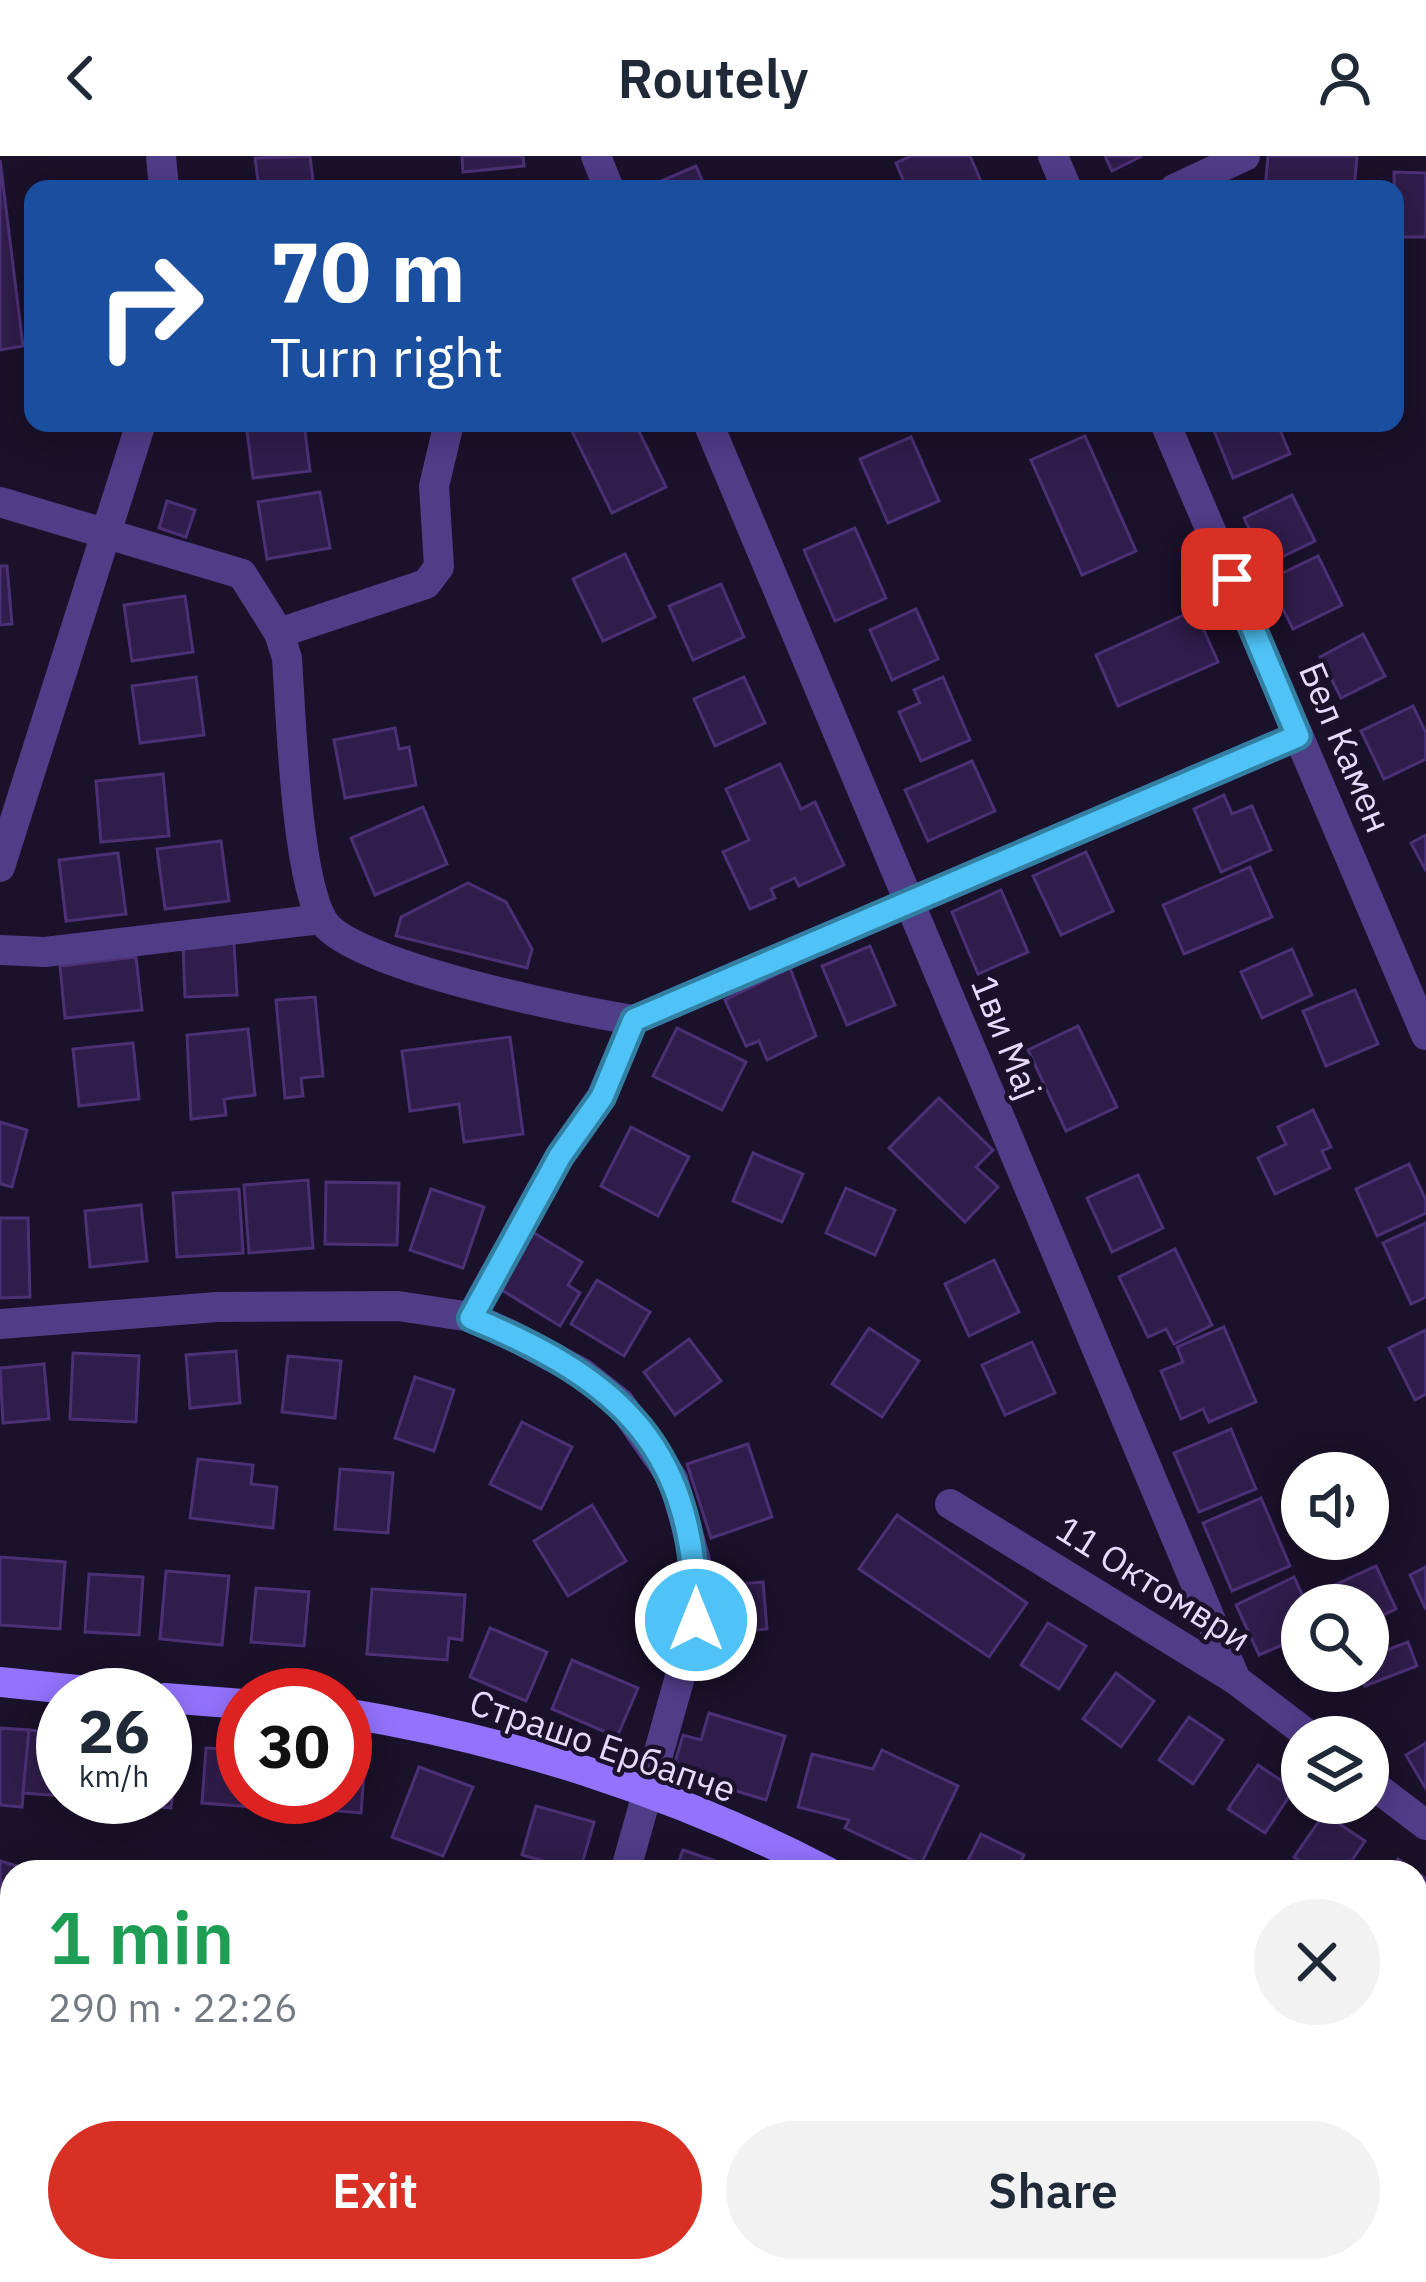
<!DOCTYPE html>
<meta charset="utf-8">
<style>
body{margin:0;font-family:"IBM Plex Sans",sans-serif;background:#f2f2f3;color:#1f2937;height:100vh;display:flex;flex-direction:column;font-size:45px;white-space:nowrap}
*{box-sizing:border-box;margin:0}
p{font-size:39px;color:#747a83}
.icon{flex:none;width:66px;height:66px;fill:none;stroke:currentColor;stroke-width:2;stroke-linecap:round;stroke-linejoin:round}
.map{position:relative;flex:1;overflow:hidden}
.details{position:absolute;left:0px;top:1704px;width:1428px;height:423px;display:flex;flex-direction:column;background:#fff;border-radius:36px 36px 0 0;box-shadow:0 6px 30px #0003}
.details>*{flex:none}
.banner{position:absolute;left:24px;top:24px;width:1380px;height:252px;border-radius:24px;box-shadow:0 6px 30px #0003;background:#1a4fa0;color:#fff;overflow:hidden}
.tools{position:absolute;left:1281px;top:1296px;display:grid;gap:24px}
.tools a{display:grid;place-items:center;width:108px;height:108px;border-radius:50%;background:#fff;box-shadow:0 6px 30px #0003;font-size:60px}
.speed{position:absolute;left:36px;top:1512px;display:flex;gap:24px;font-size:60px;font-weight:700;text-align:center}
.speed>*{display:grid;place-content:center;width:156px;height:156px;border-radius:50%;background:#fff;box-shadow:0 6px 30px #0003;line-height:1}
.speed small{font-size:30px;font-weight:400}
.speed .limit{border:18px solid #d22;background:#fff;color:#111}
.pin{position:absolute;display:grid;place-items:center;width:102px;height:102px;color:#fff;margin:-51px;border-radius:24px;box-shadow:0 6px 18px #0006}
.me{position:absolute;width:132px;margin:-66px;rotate:0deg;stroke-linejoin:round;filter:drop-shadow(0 0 9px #0008)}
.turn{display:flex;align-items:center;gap:42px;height:252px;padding:0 48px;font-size:54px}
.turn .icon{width:156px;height:156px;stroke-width:2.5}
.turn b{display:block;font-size:84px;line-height:102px}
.round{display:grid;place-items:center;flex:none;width:126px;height:126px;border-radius:63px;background:#f2f2f3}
.overview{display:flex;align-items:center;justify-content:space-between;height:204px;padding:0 48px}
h1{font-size:72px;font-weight:600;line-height:90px;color:#1e9e55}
.primary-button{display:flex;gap:24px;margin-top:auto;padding:24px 48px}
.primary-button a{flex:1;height:138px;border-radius:72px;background:#d93025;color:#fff;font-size:48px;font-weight:600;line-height:138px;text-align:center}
.primary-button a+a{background:#f2f2f3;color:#1f2937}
header{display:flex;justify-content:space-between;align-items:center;height:156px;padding:0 48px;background:#fff;font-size:54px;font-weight:600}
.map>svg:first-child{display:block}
.green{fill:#142f34}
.building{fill:#301d4b;stroke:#4c3076;stroke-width:3}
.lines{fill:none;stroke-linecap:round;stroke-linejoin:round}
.minor{stroke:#4f3d88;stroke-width:30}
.secondary{stroke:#9373fd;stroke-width:30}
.route-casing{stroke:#337fa1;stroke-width:30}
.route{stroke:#4fc3f7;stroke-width:21}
.labels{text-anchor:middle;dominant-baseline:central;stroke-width:9;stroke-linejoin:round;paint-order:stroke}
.street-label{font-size:36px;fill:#e6dbfe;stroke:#1a112a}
</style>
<header><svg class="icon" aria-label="back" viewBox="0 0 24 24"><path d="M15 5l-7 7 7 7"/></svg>Routely<svg class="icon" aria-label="person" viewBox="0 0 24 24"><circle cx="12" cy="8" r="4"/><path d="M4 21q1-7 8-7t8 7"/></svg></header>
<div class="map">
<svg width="1426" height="2126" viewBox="0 0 1426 2126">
<rect width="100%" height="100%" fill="#1a112a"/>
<polygon class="green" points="0,2047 12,2048 12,2115 449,2115 454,2126 0,2126"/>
<g class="building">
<polygon points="310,0 314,33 259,33 255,2"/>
<polygon points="462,0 523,0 524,10 463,16"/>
<polygon points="911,0 970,0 983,30 907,33 896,7"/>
<polygon points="1105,0 1142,0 1112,15"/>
<polygon points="1268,0 1357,0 1354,33 1265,33"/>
<polygon points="0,4 23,190 0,194"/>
<polygon points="696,10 706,33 654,33 652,29"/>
<polygon points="1394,16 1426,17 1426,81 1395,81"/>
<polygon points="246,267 304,267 310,315 253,322"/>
<polygon points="568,267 635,267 666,331 612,357"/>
<polygon points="1211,267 1277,267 1290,298 1233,322"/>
<polygon points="1085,280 1136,395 1082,419 1031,304"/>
<polygon points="911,281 939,345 888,367 860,303"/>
<polygon points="320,336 330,392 267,403 258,346"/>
<polygon points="1292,339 1315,385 1267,408 1244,362"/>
<polygon points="167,345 195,354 186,381 159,372"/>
<polygon points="855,372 886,442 835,465 804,394"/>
<polygon points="625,398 655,461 603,485 573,423"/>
<polygon points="1318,400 1342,449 1293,473 1268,424"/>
<polygon points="0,410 7,410 12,468 0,469"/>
<polygon points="721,428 744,481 693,504 669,450"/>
<polygon points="185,440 193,496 132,505 124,449"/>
<polygon points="916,453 938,503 892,524 870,474"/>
<polygon points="1195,454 1218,506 1118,550 1096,499"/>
<polygon points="1363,478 1385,520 1341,542 1320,501"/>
<polygon points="196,521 204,579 140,587 132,530"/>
<polygon points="744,521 765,567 715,590 694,543"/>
<polygon points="943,521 970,584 921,605 899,556 920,547 914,534"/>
<polygon points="1413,550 1426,577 1426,603 1384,623 1361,575"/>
<polygon points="395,572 399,593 409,591 416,629 345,642 334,584"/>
<polygon points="972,605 995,655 928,685 905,634"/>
<polygon points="780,608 801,653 815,646 844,709 799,730 795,722 771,733 775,742 750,753 723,696 749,684 726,633"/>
<polygon points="163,618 169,680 101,686 96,625"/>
<polygon points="1224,639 1232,658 1252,650 1271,694 1221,716 1194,653"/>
<polygon points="423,651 447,708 375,739 351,682"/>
<polygon points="1426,679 1426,715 1411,687"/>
<polygon points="221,685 229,745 165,753 157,693"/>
<polygon points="1086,696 1113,755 1061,779 1033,720"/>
<polygon points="118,697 126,758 66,765 59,704"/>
<polygon points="1250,711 1272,761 1184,798 1163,749"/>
<polygon points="468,727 506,746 532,793 527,812 396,780 401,761"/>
<polygon points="1001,734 1028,796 978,818 952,756"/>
<polygon points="234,787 237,839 185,841 183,790"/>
<polygon points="870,790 895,849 847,869 822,810"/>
<polygon points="1292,793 1312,839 1262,862 1241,816"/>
<polygon points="136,801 142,854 65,862 60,810"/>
<polygon points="790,812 816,880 767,904 759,885 746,890 725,844"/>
<polygon points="1355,834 1378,888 1326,910 1303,855"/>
<polygon points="315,841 323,920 301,922 303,940 285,942 276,844"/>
<polygon points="1078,870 1117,951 1066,975 1028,894"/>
<polygon points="677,872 746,906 722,954 653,920"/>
<polygon points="248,873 255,939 224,943 226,959 191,963 187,879"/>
<polygon points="510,881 523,978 464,986 459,948 410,955 402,895"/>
<polygon points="133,887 139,943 79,950 73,893"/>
<polygon points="939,942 993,994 976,1011 998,1031 965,1066 889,992"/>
<polygon points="1313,954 1331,991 1322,995 1330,1012 1275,1038 1258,1002 1286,988 1278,971"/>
<polygon points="0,966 27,974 12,1031 0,1028"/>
<polygon points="631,971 689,1001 658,1060 601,1030"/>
<polygon points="753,997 803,1018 782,1066 733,1045"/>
<polygon points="1409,1008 1426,1044 1426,1057 1377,1080 1356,1033"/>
<polygon points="1138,1019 1163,1072 1112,1096 1087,1042"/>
<polygon points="308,1024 313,1092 249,1097 244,1029"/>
<polygon points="326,1026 399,1027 397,1089 325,1088"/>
<polygon points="846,1032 895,1054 875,1099 826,1077"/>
<polygon points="239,1033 243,1097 177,1101 173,1037"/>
<polygon points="431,1033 484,1051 463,1112 410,1094"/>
<polygon points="141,1049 147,1105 90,1111 85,1055"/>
<polygon points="0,1062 28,1062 30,1141 0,1142"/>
<polygon points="1426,1067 1426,1141 1411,1148 1383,1087"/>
<polygon points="526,1072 582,1106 568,1129 580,1137 560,1170 492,1128"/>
<polygon points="1175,1093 1212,1169 1174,1188 1166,1173 1148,1181 1119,1121"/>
<polygon points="994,1104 1019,1156 969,1180 945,1128"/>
<polygon points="597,1124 650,1156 624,1200 571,1168"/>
<polygon points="1224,1171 1256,1246 1209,1266 1203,1253 1181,1263 1161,1215 1183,1206 1177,1191"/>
<polygon points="869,1172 919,1205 882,1261 832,1228"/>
<polygon points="1426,1174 1426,1238 1415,1244 1389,1192"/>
<polygon points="689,1183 721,1225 675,1259 644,1216"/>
<polygon points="1032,1186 1055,1237 1005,1259 982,1209"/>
<polygon points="236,1195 240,1247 190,1252 186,1199"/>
<polygon points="73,1197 139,1200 136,1266 70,1263"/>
<polygon points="288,1200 341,1205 335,1262 282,1256"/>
<polygon points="44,1208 49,1263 3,1267 0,1212"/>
<polygon points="415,1221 454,1234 434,1295 395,1282"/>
<polygon points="522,1266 572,1291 541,1353 490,1328"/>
<polygon points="1231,1273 1256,1333 1199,1356 1174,1297"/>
<polygon points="748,1288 772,1361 711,1382 687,1308"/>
<polygon points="198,1303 253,1309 251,1328 277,1331 273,1372 190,1362"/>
<polygon points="340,1313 393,1317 388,1377 335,1373"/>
<polygon points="1261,1342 1290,1410 1232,1435 1203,1367"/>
<polygon points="592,1349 626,1405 568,1440 534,1385"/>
<polygon points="897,1359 1027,1447 989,1501 859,1413"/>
<polygon points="0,1401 65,1406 60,1473 0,1469"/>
<polygon points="1376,1410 1396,1453 1368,1466 1368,1449 1334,1449 1326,1433"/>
<polygon points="1426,1411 1426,1451 1425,1452 1410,1419"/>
<polygon points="166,1415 229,1420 222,1489 160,1483"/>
<polygon points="89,1418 143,1421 139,1479 85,1476"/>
<polygon points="1294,1421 1307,1449 1302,1449 1302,1489 1285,1497 1282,1489 1259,1499 1236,1449"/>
<polygon points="763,1426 767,1473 715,1478 711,1430"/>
<polygon points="256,1432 309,1436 304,1490 251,1486"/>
<polygon points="372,1433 465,1439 462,1484 449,1482 447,1504 367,1498"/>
<polygon points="1048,1467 1086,1490 1059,1533 1021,1509"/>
<polygon points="490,1472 547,1496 526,1545 470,1521"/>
<polygon points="1408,1486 1417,1510 1365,1530 1360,1515 1368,1515 1368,1501"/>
<polygon points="572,1504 638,1532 617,1581 552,1553"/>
<polygon points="1116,1517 1154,1545 1121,1591 1083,1563"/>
<polygon points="709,1557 785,1580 766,1644 690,1621 692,1615 674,1610 683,1579 701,1584"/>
<polygon points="1189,1561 1223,1584 1193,1628 1159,1604"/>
<polygon points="0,1572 29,1574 22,1651 0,1649"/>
<polygon points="29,1574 63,1577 63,1640 23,1637"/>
<polygon points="165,1584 178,1585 171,1652 92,1645 165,1641"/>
<polygon points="1426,1587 1426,1633 1406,1599"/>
<polygon points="206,1592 243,1594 243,1641 253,1641 252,1651 202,1647"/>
<polygon points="882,1594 958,1630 921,1708 845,1672 849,1664 798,1651 812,1598 873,1613"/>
<polygon points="345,1601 365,1603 361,1657 300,1652 301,1641 345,1641"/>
<polygon points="1258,1609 1294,1633 1265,1677 1228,1653"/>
<polygon points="419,1611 473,1631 443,1700 392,1681"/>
<polygon points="536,1650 594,1666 580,1715 522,1699"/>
<polygon points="1324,1658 1365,1685 1344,1716 1316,1716 1294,1701"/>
<polygon points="981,1678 1024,1699 1016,1716 962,1716"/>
<polygon points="683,1694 730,1710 728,1716 675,1716"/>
<polygon points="1398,1703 1416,1716 1389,1716"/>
<polygon points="0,1705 34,1715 12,1716 12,1769 0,1766"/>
<polygon points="1416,1716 1426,1723 1426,1753 1416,1767"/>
<polygon points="1416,1814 1426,1824 1426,1920 1420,1926"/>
<polygon points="550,2115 571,2115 608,2124 547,2126"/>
</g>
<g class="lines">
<g class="minor">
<polyline points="161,0 164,33"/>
<polyline points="596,0 609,33"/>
<polyline points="1053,0 1067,33"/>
<polyline points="1174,33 1245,0"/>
<polyline points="708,267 1236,1524"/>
<polyline points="1165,267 1426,879"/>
<path d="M 0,346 L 242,418 L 279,477 L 287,502 C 291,560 296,720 323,765 C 351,810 577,855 634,864"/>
<polyline points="279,477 426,428 439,411 434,330 449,267"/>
<polyline points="0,711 141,267"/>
<polyline points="0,794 45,796 321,763"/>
<polyline points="471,1161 560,1000 601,942 634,864 1298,580"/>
<polyline points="0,1168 217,1151 398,1150 471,1161 511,1179 582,1217 620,1247 673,1323 696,1405 696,1464 625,1716"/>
<polyline points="950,1348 1236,1524 1311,1581"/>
<polyline points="1368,1625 1426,1669"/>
<polyline points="0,1808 12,1812"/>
<polyline points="1416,1985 1426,1974"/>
<polyline points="0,2038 12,2040"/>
<polyline points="696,2115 702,2118"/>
<polyline points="976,2115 1010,2126"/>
<polyline points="1395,2115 1415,2126"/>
<polyline points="1134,2126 1284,2115"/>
</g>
<g class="secondary">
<polyline points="0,1526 127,1539"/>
<polyline points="165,1542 243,1548"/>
<path d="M 345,1557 C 511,1584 679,1638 828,1716"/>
<polyline points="1416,2077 1426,2082"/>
</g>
</g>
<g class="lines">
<defs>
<path id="route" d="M 696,1464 C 696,1293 622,1224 471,1162 L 560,1000 L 602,941 L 634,864 L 1298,580 L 1232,423"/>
</defs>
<use href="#route" class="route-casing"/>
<use href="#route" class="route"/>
</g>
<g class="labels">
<g class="street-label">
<text transform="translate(1346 591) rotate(67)">Бел Камен</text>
<text transform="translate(1007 881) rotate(68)">1ви Мај</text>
<text transform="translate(1154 1427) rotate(32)">11 Октомври</text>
<text transform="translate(603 1589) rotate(19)">Страшо Ербапче</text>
</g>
</g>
</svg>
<div class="tools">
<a><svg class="icon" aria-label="sound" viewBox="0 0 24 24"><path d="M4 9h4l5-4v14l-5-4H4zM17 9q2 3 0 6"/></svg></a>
<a><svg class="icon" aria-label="search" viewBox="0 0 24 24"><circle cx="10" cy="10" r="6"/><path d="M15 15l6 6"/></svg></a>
<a><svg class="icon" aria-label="layers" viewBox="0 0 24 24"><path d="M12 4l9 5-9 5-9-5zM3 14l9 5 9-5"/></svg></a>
</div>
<div class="speed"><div>26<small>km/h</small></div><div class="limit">30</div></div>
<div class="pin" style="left:1232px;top:423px;background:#d93025"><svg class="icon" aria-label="arrive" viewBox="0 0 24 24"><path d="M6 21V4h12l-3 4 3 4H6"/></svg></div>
<svg class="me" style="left:696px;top:1464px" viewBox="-20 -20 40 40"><circle r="17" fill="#4fc3f7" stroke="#fff" stroke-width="3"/><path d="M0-11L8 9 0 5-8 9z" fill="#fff"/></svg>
<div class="banner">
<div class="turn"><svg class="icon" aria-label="right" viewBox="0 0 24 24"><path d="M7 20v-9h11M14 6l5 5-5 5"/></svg><div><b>70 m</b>Turn right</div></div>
</div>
<section class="details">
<div class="overview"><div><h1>1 min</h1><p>290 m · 22:26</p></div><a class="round"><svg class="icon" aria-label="close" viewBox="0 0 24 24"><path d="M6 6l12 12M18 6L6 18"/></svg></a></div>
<div class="primary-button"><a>Exit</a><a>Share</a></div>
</section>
</div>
